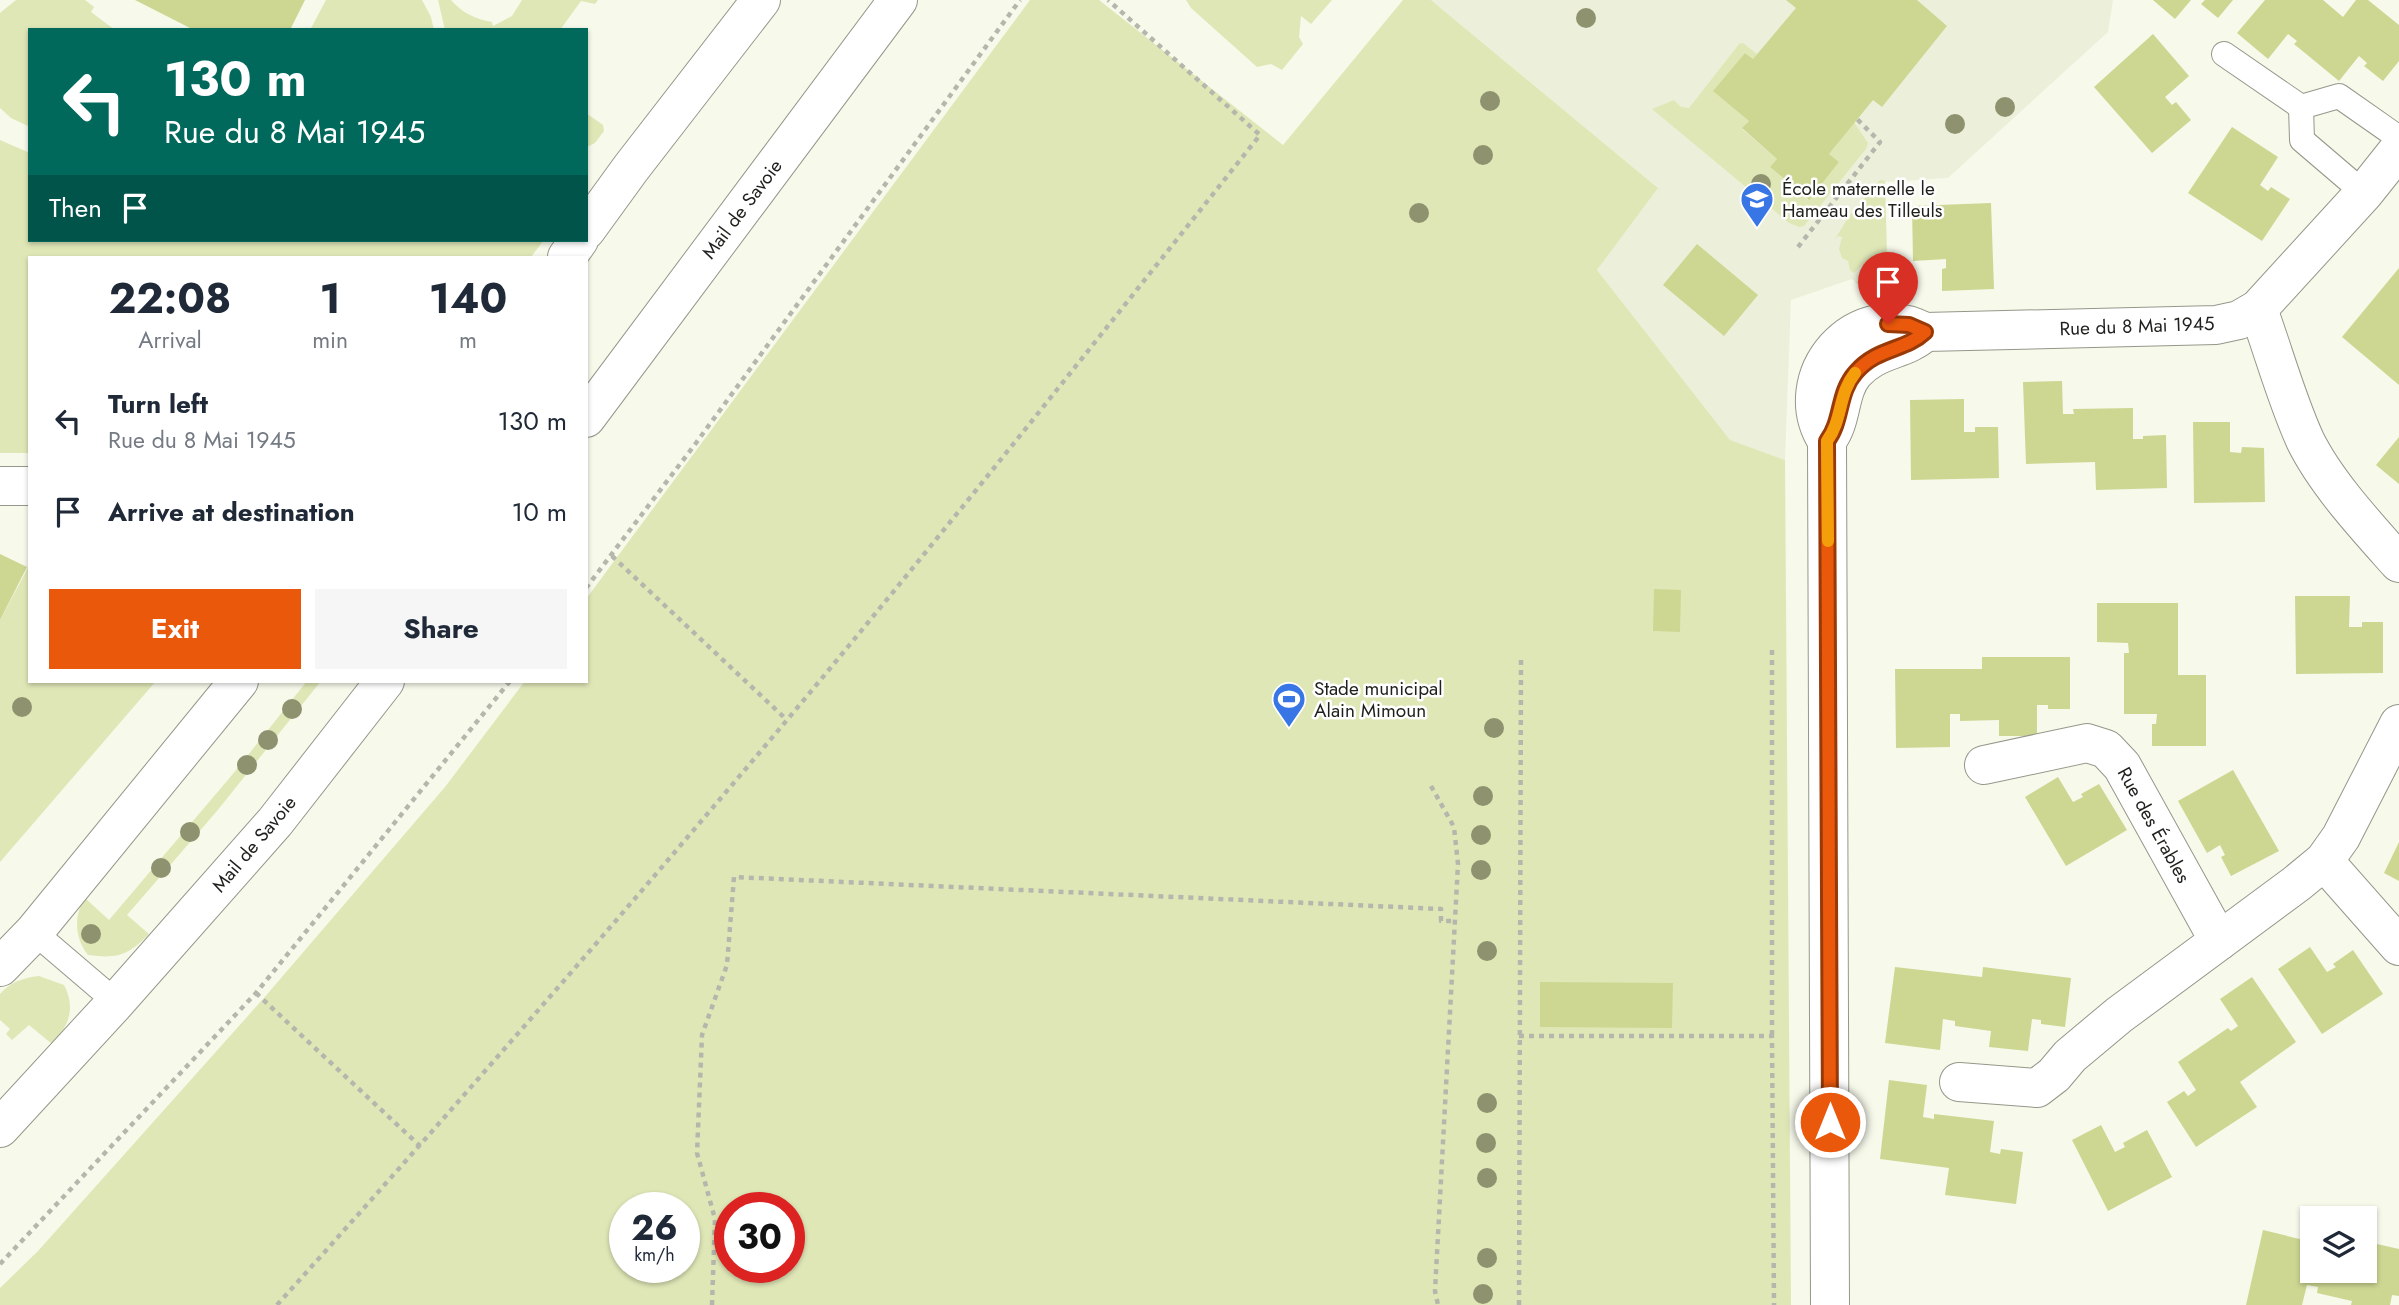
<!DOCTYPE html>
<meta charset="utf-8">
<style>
body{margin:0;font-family:Jost,sans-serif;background:#f6f6f7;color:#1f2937;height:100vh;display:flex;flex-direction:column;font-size:26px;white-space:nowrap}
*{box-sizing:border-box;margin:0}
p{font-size:23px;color:#747a83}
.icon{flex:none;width:38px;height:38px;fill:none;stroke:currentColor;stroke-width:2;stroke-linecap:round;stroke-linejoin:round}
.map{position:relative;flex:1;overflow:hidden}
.sheet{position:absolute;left:28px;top:256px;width:560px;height:427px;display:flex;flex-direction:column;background:#fff;border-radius:0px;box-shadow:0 2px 5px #0004}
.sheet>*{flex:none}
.hud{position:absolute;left:28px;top:28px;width:560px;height:214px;border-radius:0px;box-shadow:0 2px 5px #0004;background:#00695c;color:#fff;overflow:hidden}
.tools{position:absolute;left:2300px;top:1206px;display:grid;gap:14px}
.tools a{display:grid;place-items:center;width:77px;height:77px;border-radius:0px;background:#fff;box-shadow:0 2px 5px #0004;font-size:35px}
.speed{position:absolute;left:609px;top:1192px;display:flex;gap:14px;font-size:35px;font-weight:700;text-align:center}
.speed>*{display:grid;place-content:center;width:91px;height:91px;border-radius:50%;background:#fff;box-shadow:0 2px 5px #0004;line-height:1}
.speed small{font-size:18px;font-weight:400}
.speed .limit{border:10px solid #d22;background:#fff;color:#111}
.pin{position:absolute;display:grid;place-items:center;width:60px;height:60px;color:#fff;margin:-72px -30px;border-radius:50% 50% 50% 0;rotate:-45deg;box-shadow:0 0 7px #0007}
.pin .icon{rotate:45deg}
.me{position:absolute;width:77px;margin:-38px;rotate:0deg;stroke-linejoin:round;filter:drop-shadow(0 0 5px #0008)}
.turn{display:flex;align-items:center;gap:24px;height:147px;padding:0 21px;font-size:32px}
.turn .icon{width:91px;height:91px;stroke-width:2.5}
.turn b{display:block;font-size:49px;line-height:60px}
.then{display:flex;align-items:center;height:66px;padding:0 21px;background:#0003;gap:14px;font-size:26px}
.eta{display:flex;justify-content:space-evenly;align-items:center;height:119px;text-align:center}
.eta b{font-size:42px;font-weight:700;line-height:49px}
.action{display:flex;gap:14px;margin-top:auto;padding:14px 21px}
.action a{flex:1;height:80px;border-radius:0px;background:#ea580c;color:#fff;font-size:28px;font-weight:700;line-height:80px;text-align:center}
.action a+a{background:#f6f6f7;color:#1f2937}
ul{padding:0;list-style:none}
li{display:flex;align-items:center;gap:21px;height:91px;padding:0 21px}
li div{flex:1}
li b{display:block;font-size:26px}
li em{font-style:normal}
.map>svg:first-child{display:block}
.built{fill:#ecf0da}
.green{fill:#e0e7b7;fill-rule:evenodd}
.building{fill:#cdd792}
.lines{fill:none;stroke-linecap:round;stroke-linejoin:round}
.lane-casing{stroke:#95978a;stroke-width:26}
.street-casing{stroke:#95978a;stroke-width:40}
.path{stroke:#b6b7ac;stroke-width:4.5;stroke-dasharray:5 5;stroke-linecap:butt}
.lane{stroke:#fff;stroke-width:24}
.street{stroke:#fff;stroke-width:38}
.tree{fill:#8e926e}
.route-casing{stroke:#983908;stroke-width:18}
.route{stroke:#ea580c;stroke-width:12}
.slow{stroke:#f59e0b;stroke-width:12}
.labels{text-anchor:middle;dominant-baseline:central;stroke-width:5;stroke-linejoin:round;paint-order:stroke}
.poi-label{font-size:19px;fill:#1f201b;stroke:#fff;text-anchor:start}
.street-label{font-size:19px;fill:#1f201b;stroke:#fff}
</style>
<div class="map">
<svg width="2399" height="1305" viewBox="0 0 2399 1305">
<rect width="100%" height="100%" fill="#f7f9eb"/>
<polygon class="built" points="1431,0 2113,0 2108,32 1948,178 1885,182 1888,295 1868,291 1852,279 1791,300 1785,460 1730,441 1597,270 1657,187"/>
<g class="green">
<polygon points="16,0 85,0 94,7 91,12 115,30 30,30 30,127 11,118 0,108 0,13"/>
<polygon points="326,0 422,0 431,17 434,30 310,30"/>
<path d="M 438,0 L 451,0 C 462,13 476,19 492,22 L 493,26 L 512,16 L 522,0 L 598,0 L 595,4 L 581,1 L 560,30 L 445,30 Z"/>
<path d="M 1030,0 L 1099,0 L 1283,145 L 1403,0 L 1431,0 L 1658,188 L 1597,270 L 1730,440 L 1785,460 L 1791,1305 L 0,1305 L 0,1288 L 38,1251 L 263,999 L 445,787 L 525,681 L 586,681 L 586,599 ZM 625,1208 L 684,1208 L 684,1267 L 625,1267 ZM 730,1208 L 789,1208 L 789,1267 L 730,1267 Z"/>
<polygon points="1186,0 1332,0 1311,24 1301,16 1299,37 1303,44 1282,70 1271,64 1257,67 1191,8"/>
<polygon points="1743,43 1757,54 1753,59 1745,53 1714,91 1749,121 1742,129 1777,159 1770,167 1808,200 1839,162 1829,154 1854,122 1868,143 1866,149 1804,226 1799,227 1789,223 1652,109 1674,100 1681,107 1689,108 1739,44"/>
<polygon points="586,113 603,125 604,131 595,143 587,147"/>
<polygon points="0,140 30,153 30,240 544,240 531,257 30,257 30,453 0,453"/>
<polygon points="1880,180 1885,181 1888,295 1868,291 1855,282 1870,284 1875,278 1872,266 1862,265 1854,273 1850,270 1848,261 1842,258 1839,249 1842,237 1838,236 1834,241 1849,216"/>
<polygon points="30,564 30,681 156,681 0,862 0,620"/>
<path d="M 307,681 L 321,681 L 217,811 L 127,915 L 149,934 C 128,955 119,959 88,955 C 75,939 73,916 85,898 L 109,920 L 232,775 Z"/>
<path d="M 39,976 L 64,985 C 76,1008 69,1026 52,1044 L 29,1025 L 12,1040 L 6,1034 L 10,1029 L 0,1020 L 0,994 C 11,982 22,978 39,976 Z"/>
</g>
<g class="building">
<polygon points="135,0 305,0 290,30 194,30"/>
<polygon points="1786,0 1917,0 1947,26 1882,107 1873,100 1829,154 1839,162 1809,200 1770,167 1777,159 1742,128 1749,121 1713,91 1745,53 1753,59 1796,8"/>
<polygon points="2153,0 2191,0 2175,19"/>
<polygon points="2205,0 2233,0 2218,18 2201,4"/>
<polygon points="2265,0 2323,0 2343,17 2356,0 2368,0 2399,25 2399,61 2383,81 2364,66 2367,63 2359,56 2339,81 2294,44 2297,41 2288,34 2268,59 2237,33"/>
<polygon points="2153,34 2189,76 2165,97 2172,105 2176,102 2191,120 2152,153 2094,87"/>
<polygon points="2232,127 2278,157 2260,185 2268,191 2271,187 2290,199 2262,241 2188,193"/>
<polygon points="1991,203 1994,289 1942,291 1942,269 1946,268 1946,259 1913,261 1912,206"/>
<polygon points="1697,244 1758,295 1724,336 1663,285"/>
<polygon points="2399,268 2399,385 2342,337"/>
<polygon points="2062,381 2063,414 2074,414 2073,409 2133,408 2133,439 2143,439 2143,436 2166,435 2167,488 2096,490 2095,462 2026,464 2023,382"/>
<polygon points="1964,399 1964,432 1975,432 1975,427 1998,427 1999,478 1911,480 1910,400"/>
<polygon points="2193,422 2230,422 2230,452 2241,453 2242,447 2264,448 2265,502 2194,503"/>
<polygon points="2399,437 2399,484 2376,465"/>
<polygon points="0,554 27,567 0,620"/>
<polygon points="1654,589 1681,590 1680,632 1653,631"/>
<polygon points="2295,596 2350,596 2349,627 2362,627 2362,622 2383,622 2383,673 2296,674"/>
<polygon points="2097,603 2178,603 2178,675 2206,675 2206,746 2152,746 2152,724 2156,724 2157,714 2124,714 2124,653 2129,653 2128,643 2097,642"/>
<polygon points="1982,657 2070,657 2070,709 2048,709 2048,705 2037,705 2037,736 1999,736 1999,720 1960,721 1960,714 1950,714 1950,747 1896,748 1895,669 1982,669"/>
<polygon points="2233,770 2279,851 2231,876 2221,857 2225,855 2220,845 2207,853 2178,801"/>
<polygon points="2058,777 2073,802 2083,797 2081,794 2099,784 2127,830 2066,866 2025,797"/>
<polygon points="2399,842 2399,881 2384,873"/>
<polygon points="2310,947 2327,972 2336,967 2333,964 2353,950 2383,994 2322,1034 2278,969"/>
<polygon points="1895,967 1982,977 1983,967 2071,978 2065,1027 2041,1024 2041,1020 2032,1019 2028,1051 1989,1047 1991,1031 1955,1026 1955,1021 1943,1019 1940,1050 1885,1043"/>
<polygon points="2252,977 2296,1042 2240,1082 2257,1107 2196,1147 2167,1102 2184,1091 2188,1096 2196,1090 2178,1062 2228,1028 2231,1031 2238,1026 2220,999"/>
<polygon points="1540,982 1673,983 1672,1028 1540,1027"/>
<polygon points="1889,1080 1927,1085 1923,1117 1934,1119 1934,1114 1994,1121 1990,1152 2000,1154 2001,1149 2023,1152 2016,1204 1945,1195 1949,1168 1880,1159"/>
<polygon points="2101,1125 2115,1152 2125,1147 2123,1143 2147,1130 2172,1177 2108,1211 2072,1140"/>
<polygon points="2263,1230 2312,1242 2312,1270 2364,1270 2364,1241 2399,1249 2399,1296 2392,1295 2390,1305 2351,1305 2352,1301 2317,1293 2318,1287 2307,1285 2302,1305 2246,1305"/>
</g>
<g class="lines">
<defs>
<g id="lane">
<polyline points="2224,54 2301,107"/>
<polyline points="2364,193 2302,140 2301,107 2339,96 2399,138"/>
<polyline points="34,932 116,1002"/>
</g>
<g id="street">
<polyline points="586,230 631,168 761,0"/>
<polyline points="567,257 579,240"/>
<path d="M 2258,309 C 2274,353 2286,398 2305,440 C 2326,483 2367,527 2399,563"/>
<polyline points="586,418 898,0"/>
<path d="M 1828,439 C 1843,419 1838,393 1854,373 C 1877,347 1904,352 1925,332"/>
<polyline points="0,486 30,486"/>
<polyline points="1984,765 2087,743 2106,749 2122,766 2219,941"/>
<polyline points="2324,861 2399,946"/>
<polyline points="0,967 34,932 239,681"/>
<polyline points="1959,1082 2037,1088 2054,1075 2070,1056 2119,1015 2296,884 2324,861 2341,837 2399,724"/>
<polyline points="0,1128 116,1002 275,822 385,681"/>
<path d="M 1830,1305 L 1827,441 C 1786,377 1857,295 1925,332 L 2216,325 L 2239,320 L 2258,309 L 2364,193 L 2399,149"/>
</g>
</defs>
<use href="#lane" class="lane-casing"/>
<use href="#street" class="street-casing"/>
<g class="path">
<polyline points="1798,247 1880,142 1857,119"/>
<polyline points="612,556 787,720"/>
<polyline points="586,588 696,443 1020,0"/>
<polyline points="1772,650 1772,1036"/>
<polyline points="1431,786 1454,827 1458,864 1435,1291 1438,1305"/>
<polyline points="256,993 420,1146"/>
<polyline points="1519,1036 1772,1036 1774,1305"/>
<polyline points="0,1264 256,993 510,681"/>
<path d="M 277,1305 C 450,1113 620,918 787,720 C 948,528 1104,331 1260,135 L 1108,0"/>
<polyline points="712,1305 715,1219 697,1153 702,1035 727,965 734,877 1441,909 1441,921 1455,921"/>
<polyline points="1519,1305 1521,660"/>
</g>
<use href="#lane" class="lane"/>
<use href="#street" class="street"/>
</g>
<g class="tree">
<circle cx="1586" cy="18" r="10"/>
<circle cx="1490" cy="101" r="10"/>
<circle cx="2005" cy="107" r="10"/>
<circle cx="1955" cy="124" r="10"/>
<circle cx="1483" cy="155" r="10"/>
<circle cx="1761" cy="184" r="10"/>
<circle cx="1419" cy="213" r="10"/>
<circle cx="22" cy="707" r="10"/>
<circle cx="292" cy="709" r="10"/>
<circle cx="1494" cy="728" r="10"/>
<circle cx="268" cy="740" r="10"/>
<circle cx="247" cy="765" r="10"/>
<circle cx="1483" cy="796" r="10"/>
<circle cx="190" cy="832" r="10"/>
<circle cx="1481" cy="835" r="10"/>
<circle cx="161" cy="868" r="10"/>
<circle cx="1481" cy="870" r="10"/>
<circle cx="91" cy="934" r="10"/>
<circle cx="1487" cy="951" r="10"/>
<circle cx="1487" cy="1103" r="10"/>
<circle cx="1486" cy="1143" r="10"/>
<circle cx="1487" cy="1178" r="10"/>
<circle cx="1487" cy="1258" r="10"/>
<circle cx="1483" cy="1294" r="10"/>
</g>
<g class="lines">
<defs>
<path id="route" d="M 1830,1122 L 1827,441 C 1843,420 1837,393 1856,372 C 1878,347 1905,351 1925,332 L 1909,325 L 1888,324"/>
</defs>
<use href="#route" class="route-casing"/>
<use href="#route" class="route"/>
<path class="slow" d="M 1828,541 L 1827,441 C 1843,419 1838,395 1855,373"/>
</g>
<defs>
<symbol id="school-pin" viewBox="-11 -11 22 30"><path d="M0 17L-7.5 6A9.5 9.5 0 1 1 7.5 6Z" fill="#3776e4" stroke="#fff"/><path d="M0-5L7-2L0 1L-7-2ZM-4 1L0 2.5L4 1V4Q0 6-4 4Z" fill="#fff"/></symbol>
<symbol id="stadium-pin" viewBox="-11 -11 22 30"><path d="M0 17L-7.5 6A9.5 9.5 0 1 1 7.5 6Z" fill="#3776e4" stroke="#fff"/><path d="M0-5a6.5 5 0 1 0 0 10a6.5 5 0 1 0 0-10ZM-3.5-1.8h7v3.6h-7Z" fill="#fff"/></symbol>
</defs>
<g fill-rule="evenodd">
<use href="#school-pin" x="1738" y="180" width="38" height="52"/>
<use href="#stadium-pin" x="1270" y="680" width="38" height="52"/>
</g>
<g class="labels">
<g class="poi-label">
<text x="1782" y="188">École maternelle le<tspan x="1782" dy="22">Hameau des Tilleuls</tspan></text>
<text x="1314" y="688">Stade municipal<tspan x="1314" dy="22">Alain Mimoun</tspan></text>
</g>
<g class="street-label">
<text transform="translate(742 209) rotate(-53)">Mail de Savoie</text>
<text transform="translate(2137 326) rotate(-2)">Rue du 8 Mai 1945</text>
<text transform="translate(2154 825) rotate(61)">Rue des Érables</text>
<text transform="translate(254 844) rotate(-50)">Mail de Savoie</text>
</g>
</g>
</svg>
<div class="tools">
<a><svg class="icon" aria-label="layers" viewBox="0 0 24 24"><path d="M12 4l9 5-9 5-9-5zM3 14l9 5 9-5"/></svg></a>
</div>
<div class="speed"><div>26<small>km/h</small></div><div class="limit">30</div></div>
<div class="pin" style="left:1888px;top:324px;background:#d93025"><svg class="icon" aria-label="arrive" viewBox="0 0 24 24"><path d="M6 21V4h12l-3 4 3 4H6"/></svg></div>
<svg class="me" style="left:1830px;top:1122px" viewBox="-20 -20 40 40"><circle r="17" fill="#ea580c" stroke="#fff" stroke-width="3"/><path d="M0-11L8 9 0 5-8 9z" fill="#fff"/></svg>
<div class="hud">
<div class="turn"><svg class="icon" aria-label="left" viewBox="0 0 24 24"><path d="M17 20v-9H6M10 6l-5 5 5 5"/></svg><div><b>130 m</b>Rue du 8 Mai 1945</div></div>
<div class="then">Then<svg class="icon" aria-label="arrive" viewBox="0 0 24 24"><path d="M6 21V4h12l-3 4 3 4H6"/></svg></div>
</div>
<section class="sheet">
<div class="eta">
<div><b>22:08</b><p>Arrival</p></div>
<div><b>1</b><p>min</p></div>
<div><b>140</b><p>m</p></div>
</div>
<ul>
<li><svg class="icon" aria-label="left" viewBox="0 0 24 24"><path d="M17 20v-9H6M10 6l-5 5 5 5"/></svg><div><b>Turn left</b><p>Rue du 8 Mai 1945</p></div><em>130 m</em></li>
<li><svg class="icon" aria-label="arrive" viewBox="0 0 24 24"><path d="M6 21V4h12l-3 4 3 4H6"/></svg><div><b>Arrive at destination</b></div><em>10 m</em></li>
</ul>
<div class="action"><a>Exit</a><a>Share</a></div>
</section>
</div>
